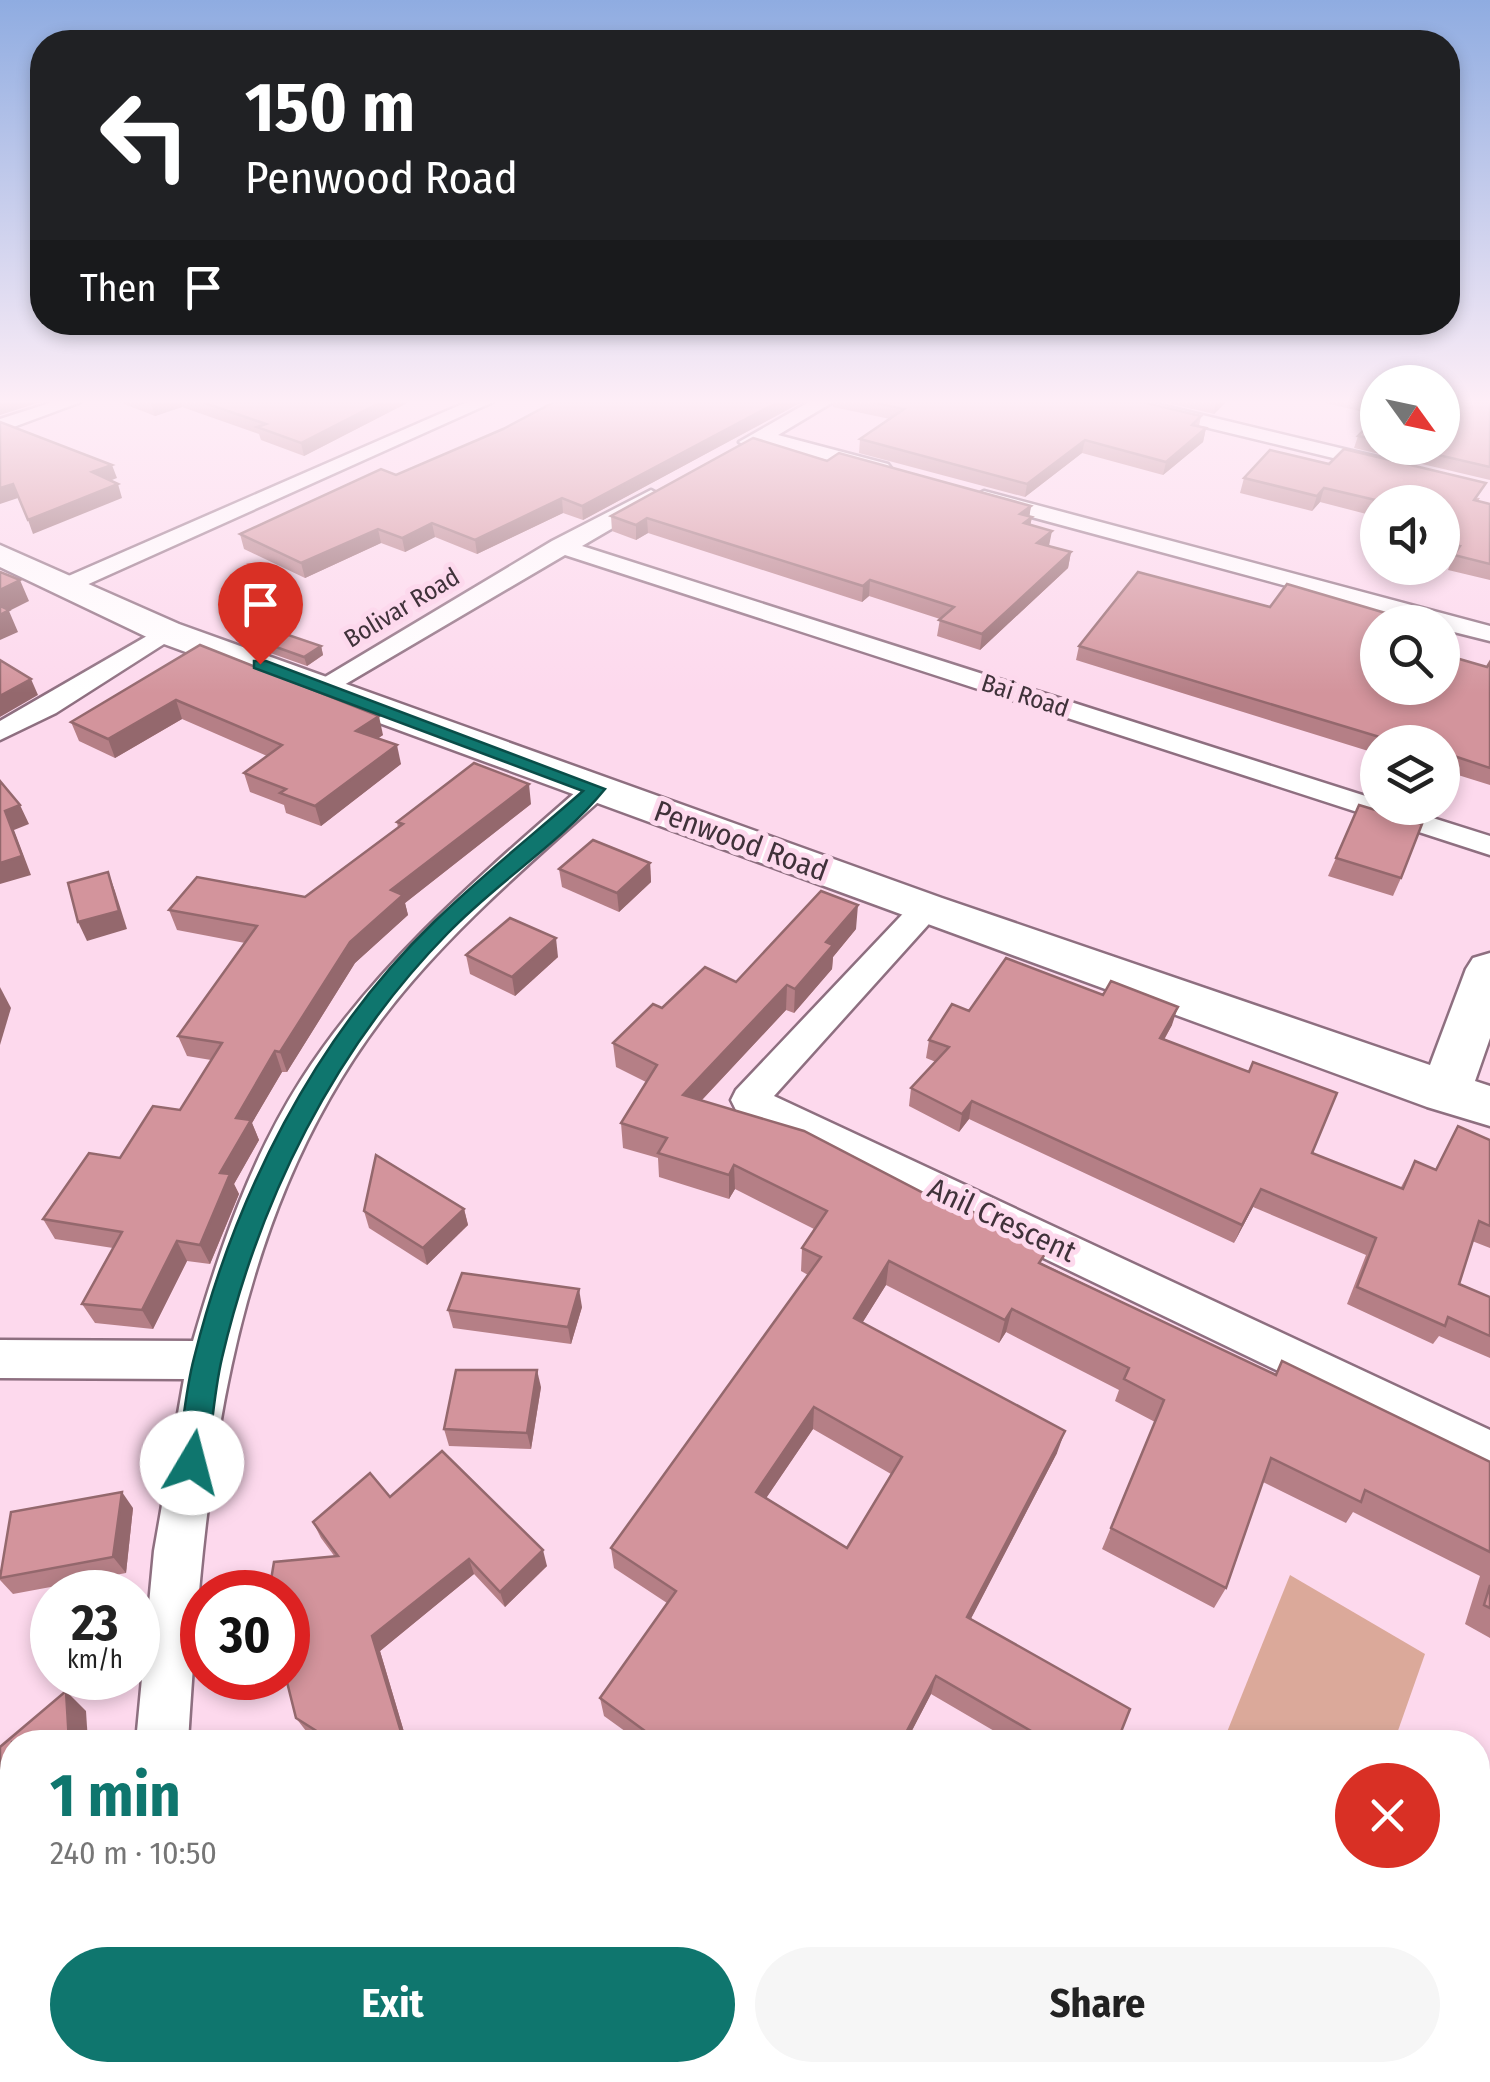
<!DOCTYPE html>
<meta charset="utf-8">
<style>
body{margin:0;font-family:"Fira Sans Condensed",sans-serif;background:#f6f6f6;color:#222;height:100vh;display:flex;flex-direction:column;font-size:38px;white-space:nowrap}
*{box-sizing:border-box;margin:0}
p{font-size:32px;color:#767676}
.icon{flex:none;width:55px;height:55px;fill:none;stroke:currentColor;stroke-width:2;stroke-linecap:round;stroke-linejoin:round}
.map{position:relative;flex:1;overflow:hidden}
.panel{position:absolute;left:0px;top:1730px;width:1490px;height:352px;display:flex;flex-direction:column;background:#fff;border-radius:40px 40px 0 0;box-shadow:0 5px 15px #0003}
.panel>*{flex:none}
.banner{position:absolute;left:30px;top:30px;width:1430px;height:305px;border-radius:40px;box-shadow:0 5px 15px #0003;background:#202124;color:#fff;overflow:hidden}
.needle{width:65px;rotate:123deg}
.buttons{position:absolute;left:1360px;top:365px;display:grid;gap:20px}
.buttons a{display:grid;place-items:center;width:100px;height:100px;border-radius:50%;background:#fff;box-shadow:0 5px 15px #0003;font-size:50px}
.speed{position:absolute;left:30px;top:1570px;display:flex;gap:20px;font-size:50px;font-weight:700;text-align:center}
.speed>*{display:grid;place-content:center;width:130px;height:130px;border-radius:50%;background:#fff;box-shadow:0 5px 15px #0003;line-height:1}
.speed small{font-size:25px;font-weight:400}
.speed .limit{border:15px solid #d22;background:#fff;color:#111}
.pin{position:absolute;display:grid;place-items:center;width:85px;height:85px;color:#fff;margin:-102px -42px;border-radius:50% 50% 50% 0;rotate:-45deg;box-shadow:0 0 10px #0007}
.pin .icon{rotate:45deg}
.me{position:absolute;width:110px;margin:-55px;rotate:8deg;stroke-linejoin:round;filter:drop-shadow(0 0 8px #0008)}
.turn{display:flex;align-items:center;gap:35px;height:210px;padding:0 50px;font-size:45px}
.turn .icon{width:130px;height:130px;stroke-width:2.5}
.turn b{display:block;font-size:70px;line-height:85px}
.then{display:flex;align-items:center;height:95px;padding:0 50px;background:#0003;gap:20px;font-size:38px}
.round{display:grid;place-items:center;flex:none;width:105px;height:105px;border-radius:52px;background:#f6f6f6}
.overview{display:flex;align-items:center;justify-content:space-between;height:170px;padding:0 50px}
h1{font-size:60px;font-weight:700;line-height:75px;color:#0f766e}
.action{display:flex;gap:20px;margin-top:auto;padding:20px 50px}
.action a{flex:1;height:115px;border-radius:60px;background:#0f766e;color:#fff;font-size:40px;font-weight:700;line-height:115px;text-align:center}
.action a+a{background:#f6f6f6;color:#222}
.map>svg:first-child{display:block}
.green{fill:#dba99a}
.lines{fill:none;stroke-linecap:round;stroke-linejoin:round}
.street-casing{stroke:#8e6f80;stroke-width:5}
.secondary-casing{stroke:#8e6f80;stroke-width:5}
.street{fill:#fff;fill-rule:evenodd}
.secondary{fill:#fff;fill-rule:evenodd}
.wall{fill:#b57f86;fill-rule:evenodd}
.shaded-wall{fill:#94686d}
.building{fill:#d3949c;stroke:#94686d;stroke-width:2.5;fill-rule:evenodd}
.route{fill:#0f766e;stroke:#0a4d48;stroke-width:2.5}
.labels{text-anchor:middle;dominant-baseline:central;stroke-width:10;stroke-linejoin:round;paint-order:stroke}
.far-street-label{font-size:25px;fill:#40323a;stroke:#fdd9ed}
.street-label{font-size:30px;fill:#40323a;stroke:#fdd9ed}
</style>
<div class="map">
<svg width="1490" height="2082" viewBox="0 0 1490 2082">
<rect width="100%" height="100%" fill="#fdd9ed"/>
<polygon class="green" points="1290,1575 1425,1654 1394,1742 1223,1742"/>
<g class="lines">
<defs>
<g id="street">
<polygon points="53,402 81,402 0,432 0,419"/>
<polygon points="467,402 493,402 73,591 57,591 53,586 57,581"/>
<polygon points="809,402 833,402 778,435 888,464 891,468 888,472 881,474 762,443 749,448 739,442"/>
<polygon points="1115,402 1148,402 1394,461 1397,465 1387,471 1118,406"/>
<polygon points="651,490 662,496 659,501 582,546 1378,800 1378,808 1401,808 1490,836 1490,855 565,555 332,692 314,692 310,686 552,541"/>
<polygon points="984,491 1490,626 1490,641 1442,629 1442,622 1420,622 976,502 973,497"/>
<polygon points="166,625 178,632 175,637 56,713 0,740 0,721"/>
<path d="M 596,780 L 606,783 L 610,789 L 606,795 C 528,865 444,936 381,1020 C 224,1229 204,1490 188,1742 L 136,1742 L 154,1551 L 184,1379 L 0,1378 L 0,1340 L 193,1341 C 219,1251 250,1160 301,1080 C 376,963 482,874 586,783 Z"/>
<polygon points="926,898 937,901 942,908 937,915 774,1096 1490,1430 1490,1473 736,1110 731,1100 736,1090 915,901"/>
<polygon points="142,2070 202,2070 203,2082 143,2082"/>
</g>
<polygon id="secondary" points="0,545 179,624 942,898 1430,1065 1466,969 1473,958 1490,953 1490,1038 1475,1081 1490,1086 1490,1126 1427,1107 153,640 0,567"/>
</defs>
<use href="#street" class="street-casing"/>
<use href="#secondary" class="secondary-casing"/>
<use href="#street" class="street"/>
<use href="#secondary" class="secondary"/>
</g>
<g class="wall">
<polygon points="119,402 409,402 304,456 261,440 259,434 182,407 155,416"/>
<polygon points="802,402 583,520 563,513 477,554 435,537 405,552 381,543 305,578 244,549 240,534 396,475 503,429"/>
<polygon points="833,402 1142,402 1201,416 1199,426 1206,428 1203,442 1163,475 1082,453 1025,497 859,453 860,439 890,419 833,407"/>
<polygon points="1163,402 1226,402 1214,414"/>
<polygon points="1326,402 1378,402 1378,448 1442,448 1490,402 1490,480 1354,448 1358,436 1377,415 1325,403"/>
<polygon points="827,461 1031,506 1029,516 1032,517 1030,525 1049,546 1071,552 1068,568 980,650 937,636 940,619 869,596 862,602 648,533 636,540 612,531 611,516"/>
<polygon points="1244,478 1480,498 1478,501 1490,504 1490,580 1448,570 1452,560 1442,558 1442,502 1378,502 1378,517 1320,502 1312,511 1240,493"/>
<polygon points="234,632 321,646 323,655 307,666 236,641"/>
<polygon points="200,645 383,735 378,738 401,764 321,826 286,813 284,805 250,792 244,773 267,756 182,719 115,758 79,741 71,722"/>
<polygon points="1079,646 1378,688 1487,667 1490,662 1490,785 1442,770 1442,742 1378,742 1378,754 1076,660"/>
<polygon points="531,804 405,903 408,915 355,963 287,1072 282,1072 252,1123 259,1140 234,1184 239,1194 210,1264 187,1261 153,1329 95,1323 82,1304 113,1248 55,1239 43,1219 180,1110 211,1060 187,1056 178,1036 245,943 177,930 169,910 305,897 398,828 397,822"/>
<polygon points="1336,858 1401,878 1393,896 1328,876"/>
<polygon points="650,863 651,882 619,912 562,887 559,869"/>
<path d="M 856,929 L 833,957 L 832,969 L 794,1013 L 786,1010 L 702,1100 L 1275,1375 L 1282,1361 L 1490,1462 L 1490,1638 L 1465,1624 L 1480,1576 L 1353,1512 L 1346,1523 L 1263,1482 L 1226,1588 L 1214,1608 L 1102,1549 L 1155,1422 L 1115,1401 L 1119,1390 L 1006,1332 L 999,1343 L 886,1285 L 862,1323 L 1057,1453 L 971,1618 L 1117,1742 L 1013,1742 L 931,1694 L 906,1742 L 640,1742 L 604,1716 L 600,1698 L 667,1603 L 614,1568 L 611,1548 L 808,1275 L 801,1271 L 802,1248 L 814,1229 L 735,1189 L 729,1199 L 659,1177 L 658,1158 L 623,1148 L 621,1123 L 646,1082 L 616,1067 L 613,1043 L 662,1008 L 736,982 ZM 813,1429 L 891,1474 L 847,1548 L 766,1498 Z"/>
<polygon points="466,955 558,957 515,996 470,974"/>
<polygon points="969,1011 1172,1025 1164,1040 1312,1153 1400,1189 1415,1161 1435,1170 1458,1126 1490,1140 1490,1248 1472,1241 1459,1284 1490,1297 1490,1358 1439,1336 1433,1344 1347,1304 1366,1255 1253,1207 1234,1243 969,1119 959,1132 909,1106 911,1088 936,1062 926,1058 929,1040"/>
<polygon points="464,1209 468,1225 427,1265 369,1228 364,1211"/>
<polygon points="582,1307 571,1344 453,1328 448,1310"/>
<polygon points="541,1387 531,1449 449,1446 444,1429"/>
<polygon points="390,1497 547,1566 505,1607 474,1574 380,1651 407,1742 323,1742 306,1731 296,1718 287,1683 267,1684 262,1678 288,1678 335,1557 321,1538 313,1522"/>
<polygon points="133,1508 126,1573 13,1594 0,1580 0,1571"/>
<polygon points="599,2070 780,2070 759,2075"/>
<polygon points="1136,2070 1454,2070 1474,2082 1134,2082"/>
</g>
<g class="shaded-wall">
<polygon points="0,402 41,402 0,415"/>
<polygon points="155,402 181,402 182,407 155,416 151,403"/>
<polygon points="381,402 409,402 304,456 301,443"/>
<polygon points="778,402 802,402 583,520 582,506"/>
<polygon points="1216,402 1226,402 1214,414"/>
<polygon points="1206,428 1203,442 1163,475 1166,462"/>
<polygon points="1085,440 1082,453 1025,497 1027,484"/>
<polygon points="112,465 117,478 97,486 92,472"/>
<polygon points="13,484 18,498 0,504 0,488"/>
<polygon points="118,484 122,498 33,534 28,520"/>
<polygon points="1324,488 1320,502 1312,511 1317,496"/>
<polygon points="562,498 563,513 477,554 475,540"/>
<polygon points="1031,506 1029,519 1032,517 1029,532 1020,514"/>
<polygon points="647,518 648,533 636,540 636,525"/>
<polygon points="432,523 435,537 405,552 402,538"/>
<polygon points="378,529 381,543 305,578 301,563"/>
<polygon points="1052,531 1049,546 1037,543"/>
<polygon points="1071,552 1068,568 980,650 982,634"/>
<polygon points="20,580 29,601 9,611 18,632 0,640 0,590"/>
<polygon points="870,580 869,596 862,602 863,586"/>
<polygon points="321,646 323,655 307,666 304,657"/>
<polygon points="31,679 38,695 0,717 0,696"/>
<polygon points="176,700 182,719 115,758 108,739"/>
<polygon points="379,716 383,735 361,750 356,731"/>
<polygon points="397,745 401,764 321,826 315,806"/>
<polygon points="529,784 531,804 405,903 408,915 355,963 287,1072 280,1052 350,942 391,890"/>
<polygon points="20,805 29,824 14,830 31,875 0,884 0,863 5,811"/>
<polygon points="650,863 651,882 619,912 617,893"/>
<polygon points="108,872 115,891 127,929 87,941 78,922"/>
<polygon points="858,905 856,929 833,957 832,969 794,1013 795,989 826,942"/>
<polygon points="556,938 558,957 515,996 512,977"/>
<polygon points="787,985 786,1010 684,1119 683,1095"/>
<polygon points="0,987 11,1008 0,1045"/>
<polygon points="1178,1007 1172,1025 1154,1057 1160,1038"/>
<polygon points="275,1051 282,1072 252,1123 259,1140 234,1184 239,1194 210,1264 200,1245 236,1118"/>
<polygon points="972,1101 969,1119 959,1132 962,1114"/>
<polygon points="734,1165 735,1189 729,1199 729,1175"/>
<polygon points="1261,1189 1253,1207 1234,1243 1242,1225"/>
<polygon points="464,1209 468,1225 427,1265 423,1248"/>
<polygon points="177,1241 187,1261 153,1329 142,1310"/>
<polygon points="889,1261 886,1285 851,1341 854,1318"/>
<polygon points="579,1289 582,1307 571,1344 568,1327"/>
<polygon points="1012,1309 1006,1332 999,1343 1005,1320"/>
<polygon points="537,1370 541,1387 531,1449 527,1433"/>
<polygon points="814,1407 813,1429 756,1513 756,1492"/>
<polygon points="1065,1431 1057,1453 962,1636 967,1617"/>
<polygon points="122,1492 133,1508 126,1573 113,1557"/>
<polygon points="543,1550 547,1566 505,1607 500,1592"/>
<polygon points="469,1559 474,1574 380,1651 407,1742 404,1742 372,1636"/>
<polygon points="936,1676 931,1694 906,1742 901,1742"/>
<polygon points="66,1691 86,1711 88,1742 69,1742"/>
<polygon points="12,1814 12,1845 0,1909 0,1821"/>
<polygon points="111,2070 134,2070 133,2082 110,2082"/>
<polygon points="534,2070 543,2082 534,2082"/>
</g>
<g class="building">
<polygon points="202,402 381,402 301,443 257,427 266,424"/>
<polygon points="554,402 778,402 582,506 562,498 475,540 432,523 402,538 378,529 301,563 240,534 381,469 396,475 503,429"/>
<polygon points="871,402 1142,402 1201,416 1192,425 1206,428 1166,462 1085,440 1027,484 860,439 904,409"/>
<polygon points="1442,402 1490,402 1490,467 1408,448 1442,448"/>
<polygon points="1378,415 1378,440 1358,436"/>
<polygon points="0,422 112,465 92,472 118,484 28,520 13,484 0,488"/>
<polygon points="753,438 827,461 839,453 1031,506 1020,514 1032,517 1024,523 1052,531 1037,543 1071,552 982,634 939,620 954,607 870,580 863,586 647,518 636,525 611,516"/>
<polygon points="1344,449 1486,483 1474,500 1490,504 1490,564 1454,555 1460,546 1442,542 1442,502 1384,502 1324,488 1317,496 1244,478 1270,450 1329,464"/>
<polygon points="0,572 20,580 0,590"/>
<polygon points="1138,572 1270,607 1287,584 1416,622 1378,622 1378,688 1442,688 1442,654 1487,667 1490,662 1490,768 1442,752 1442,742 1396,742 1079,646"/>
<polygon points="0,606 9,610 0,615"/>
<polygon points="250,622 321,646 304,657 234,632"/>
<polygon points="200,645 379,716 356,731 397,745 315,806 280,793 286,789 244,773 282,745 176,700 108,739 71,722"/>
<polygon points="0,660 31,679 0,696"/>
<polygon points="474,763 529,784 391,890 403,895 350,942 280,1052 275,1051 236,1118 251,1120 220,1173 230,1174 200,1245 177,1241 142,1310 82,1304 122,1232 43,1219 89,1153 120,1158 153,1106 180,1110 222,1043 178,1036 257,926 169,910 197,877 305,897 403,824 397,822"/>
<polygon points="0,781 20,805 5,811 22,856 0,863"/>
<polygon points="1359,805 1422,824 1401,878 1336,858"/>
<polygon points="593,840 650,863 617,893 559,869"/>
<polygon points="108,872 119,911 78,922 68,883"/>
<path d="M 821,891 L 858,905 L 826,942 L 833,945 L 795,989 L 787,985 L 683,1095 L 804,1131 L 962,1213 L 965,1208 L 1049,1248 L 1039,1263 L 1276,1375 L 1282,1361 L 1490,1462 L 1490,1552 L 1365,1490 L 1361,1502 L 1271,1458 L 1226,1588 L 1111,1528 L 1164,1400 L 1124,1379 L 1129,1368 L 1012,1309 L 1005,1320 L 889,1261 L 854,1318 L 1065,1431 L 967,1617 L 1130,1709 L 1117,1742 L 1050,1742 L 936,1676 L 901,1742 L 660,1742 L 600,1698 L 676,1591 L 611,1548 L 821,1257 L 802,1248 L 827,1211 L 734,1165 L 729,1175 L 658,1153 L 667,1138 L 621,1123 L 657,1065 L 613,1043 L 653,1004 L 662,1008 L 705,967 L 736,982 ZM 814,1407 L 902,1457 L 847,1548 L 756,1492 Z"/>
<polygon points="510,918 556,938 512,977 466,955"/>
<polygon points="1006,958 1103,995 1111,981 1178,1007 1160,1038 1249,1072 1253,1062 1337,1093 1312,1153 1403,1189 1415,1161 1436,1170 1458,1126 1490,1140 1490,1226 1479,1221 1459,1284 1490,1297 1490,1336 1448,1317 1445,1326 1357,1287 1376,1238 1261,1189 1242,1225 972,1101 962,1114 911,1088 949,1047 929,1040 952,1004 969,1011"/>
<polygon points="376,1155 464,1209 423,1248 364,1211"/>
<polygon points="462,1273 579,1289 568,1327 448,1310"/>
<polygon points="456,1370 537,1370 527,1433 444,1429"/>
<polygon points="442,1451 543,1550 500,1592 469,1559 372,1636 404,1742 334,1742 296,1718 286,1678 288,1678 288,1592 269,1592 274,1562 338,1556 313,1522 370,1473 390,1497"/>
<polygon points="122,1492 113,1557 0,1578 11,1512"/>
<polygon points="1490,1585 1490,1608 1484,1605"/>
<polygon points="66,1691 69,1742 12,1742 12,1814 0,1821 0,1747"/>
<polygon points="12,2062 12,2070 111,2070 110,2082 0,2082 0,2065"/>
<polygon points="534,2070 534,2082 452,2082"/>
<polygon points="599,2070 758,2070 760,2082 600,2082"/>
<polygon points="1151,2070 1454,2070 1474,2082 1148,2082"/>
</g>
<linearGradient id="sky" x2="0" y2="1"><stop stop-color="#8face1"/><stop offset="0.58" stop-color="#feeef7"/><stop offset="1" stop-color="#feeef7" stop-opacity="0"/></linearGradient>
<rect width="1490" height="693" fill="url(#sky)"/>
<path class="route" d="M 254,661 L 266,661 L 605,789 C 561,843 497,882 448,933 C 334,1049 259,1200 222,1358 C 214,1392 212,1428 207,1463 L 202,1473 L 192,1477 L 182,1473 L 177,1463 C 183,1428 185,1392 194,1358 C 234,1197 314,1038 434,922 C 481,876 534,834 583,791 L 254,668 Z"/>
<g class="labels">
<g class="far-street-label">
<text transform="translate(402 608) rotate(-31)">Bolivar Road</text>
<text transform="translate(1025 696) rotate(18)">Bai Road</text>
</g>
<g class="street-label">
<text transform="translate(741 841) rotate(20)">Penwood Road</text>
<text transform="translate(1002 1220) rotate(25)">Anil Crescent</text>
</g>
</g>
</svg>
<div class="buttons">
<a><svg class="needle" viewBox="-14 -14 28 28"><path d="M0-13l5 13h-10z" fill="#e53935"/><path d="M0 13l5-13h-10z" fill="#767676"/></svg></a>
<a><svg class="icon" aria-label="sound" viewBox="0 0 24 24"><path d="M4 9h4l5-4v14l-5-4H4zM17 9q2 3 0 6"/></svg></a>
<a><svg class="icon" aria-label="search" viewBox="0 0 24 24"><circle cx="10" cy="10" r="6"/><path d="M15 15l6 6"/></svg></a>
<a><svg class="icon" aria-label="layers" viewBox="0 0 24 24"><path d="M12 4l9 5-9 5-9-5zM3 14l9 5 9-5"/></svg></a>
</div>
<div class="speed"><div>23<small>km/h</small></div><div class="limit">30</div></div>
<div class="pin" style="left:260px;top:664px;background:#d93025"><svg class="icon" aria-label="arrive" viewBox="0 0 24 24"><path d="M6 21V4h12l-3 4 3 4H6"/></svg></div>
<svg class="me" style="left:192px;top:1463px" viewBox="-20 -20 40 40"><circle r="19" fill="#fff"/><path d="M0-13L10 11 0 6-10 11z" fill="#0f766e"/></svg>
<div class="banner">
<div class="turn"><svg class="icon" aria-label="left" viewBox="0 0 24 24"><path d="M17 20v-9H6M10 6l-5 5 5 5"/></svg><div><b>150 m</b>Penwood Road</div></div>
<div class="then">Then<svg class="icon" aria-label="arrive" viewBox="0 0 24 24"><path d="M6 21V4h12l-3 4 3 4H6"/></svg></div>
</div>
<section class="panel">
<div class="overview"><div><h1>1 min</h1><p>240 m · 10:50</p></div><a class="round" style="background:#d93025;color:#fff"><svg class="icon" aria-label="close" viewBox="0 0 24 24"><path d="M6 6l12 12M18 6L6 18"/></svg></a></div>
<div class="action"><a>Exit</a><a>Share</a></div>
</section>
</div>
